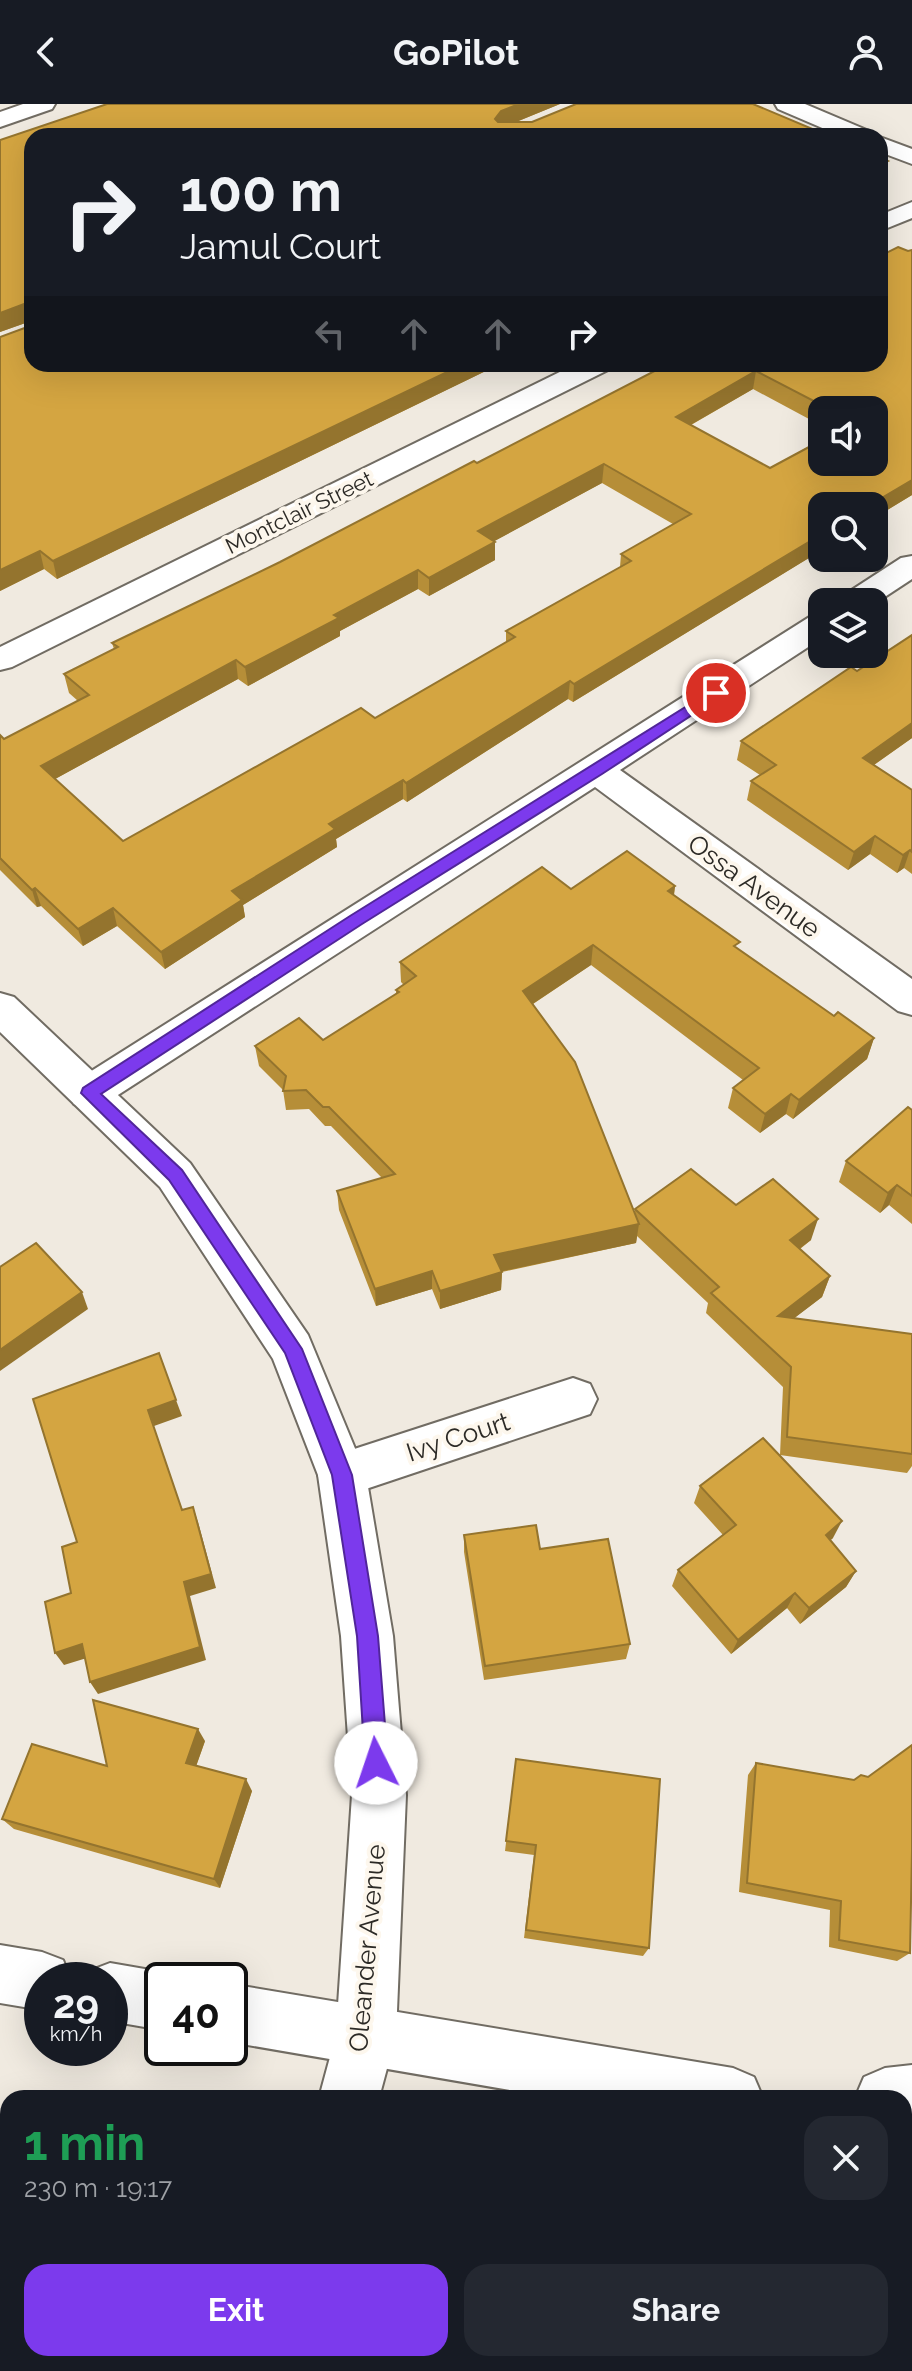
<!DOCTYPE html>
<meta charset="utf-8">
<style>
body{margin:0;font-family:Raleway,sans-serif;background:#242831;color:#f1f3f6;height:100vh;display:flex;flex-direction:column;font-size:30px;white-space:nowrap}
*{box-sizing:border-box;margin:0}
p{font-size:26px;color:#9ea1a6}
.icon{flex:none;width:44px;height:44px;fill:none;stroke:currentColor;stroke-width:2;stroke-linecap:round;stroke-linejoin:round}
.map{position:relative;flex:1;overflow:hidden}
.details{position:absolute;left:0px;top:1986px;width:912px;height:282px;display:flex;flex-direction:column;background:#171b24;border-radius:24px 24px 0 0;box-shadow:0 8px 32px #0002}
.details>*{flex:none}
.banner{position:absolute;left:24px;top:24px;width:864px;height:244px;border-radius:24px;box-shadow:0 8px 32px #0002;background:#171b24;color:#f1f3f6;overflow:hidden}
.controls{position:absolute;left:808px;top:292px;display:grid;gap:16px}
.controls a{display:grid;place-items:center;width:80px;height:80px;border-radius:16px;background:#171b24;box-shadow:0 8px 32px #0002;font-size:40px}
.speed{position:absolute;left:24px;top:1858px;display:flex;gap:16px;font-size:40px;font-weight:700;text-align:center}
.speed>*{display:grid;place-content:center;width:104px;height:104px;border-radius:50%;background:#171b24;box-shadow:0 8px 32px #0002;line-height:1}
.speed small{font-size:20px;font-weight:400}
.speed .limit{border:4px solid #111;border-radius:12px;background:#fff;color:#111}
.pin{position:absolute;display:grid;place-items:center;width:68px;height:68px;color:#fff;margin:-34px;border:4px solid #fff;border-radius:50%;box-shadow:0 2px 8px #0007}
.me{position:absolute;width:88px;margin:-44px;rotate:356deg;stroke-linejoin:round;filter:drop-shadow(0 0 6px #0008)}
.turn{display:flex;align-items:center;gap:28px;height:168px;padding:0 24px;font-size:36px}
.turn .icon{width:104px;height:104px;stroke-width:2.5}
.turn b{display:block;font-size:56px;line-height:68px}
.lanes{display:flex;align-items:center;height:76px;padding:0 24px;background:#0003;justify-content:center;gap:40px;direction:ltr}
.lanes .off{opacity:.35}
.round{display:grid;place-items:center;flex:none;width:84px;height:84px;border-radius:24px;background:#242831}
.overview{display:flex;align-items:center;justify-content:space-between;height:136px;padding:0 24px}
h1{font-size:48px;font-weight:700;line-height:60px;color:#1e9e55}
.cta{display:flex;gap:16px;margin-top:auto;padding:16px 24px}
.cta a{flex:1;height:92px;border-radius:24px;background:#7c3aed;color:#fff;font-size:32px;font-weight:700;line-height:92px;text-align:center}
.cta a+a{background:#242831;color:#f1f3f6}
header{display:flex;justify-content:space-between;align-items:center;height:104px;padding:0 24px;background:#171b24;font-size:36px;font-weight:700}
.map>svg:first-child{display:block}
.lines{fill:none;stroke-linecap:round;stroke-linejoin:round}
.street-casing{stroke:#716c63;stroke-width:4}
.secondary-casing{stroke:#716c63;stroke-width:4}
.street{fill:#fff;fill-rule:evenodd}
.secondary{fill:#fff;fill-rule:evenodd}
.wall{fill:#b68e38;fill-rule:evenodd}
.shaded-wall{fill:#94742e}
.building{fill:#d4a541;stroke:#94742e;stroke-width:2;fill-rule:evenodd}
.route{fill:#7c3aed;stroke:#51269a;stroke-width:2}
.labels{text-anchor:middle;dominant-baseline:central;stroke-width:8;stroke-linejoin:round;paint-order:stroke}
.far-street-label{font-size:22px;fill:#2c2a26;stroke:#fdf7ed}
.street-label{font-size:26px;fill:#2c2a26;stroke:#fdf7ed}
</style>
<header><svg class="icon" aria-label="back" viewBox="0 0 24 24"><path d="M15 5l-7 7 7 7"/></svg>GoPilot<svg class="icon" aria-label="person" viewBox="0 0 24 24"><circle cx="12" cy="8" r="4"/><path d="M4 21q1-7 8-7t8 7"/></svg></header>
<div class="map">
<svg width="912" height="2267" viewBox="0 0 912 2267">
<rect width="100%" height="100%" fill="#f0eae0"/>
<g class="lines">
<defs>
<g id="street">
<polygon points="775,0 805,0 869,27 873,32 841,32 778,5"/>
<polygon points="880,33 912,45 912,60 880,48"/>
<polygon points="912,98 912,114 880,127 880,111"/>
<polygon points="576,260 612,260 608,266 12,563 0,566 0,543"/>
<polygon points="912,452 912,475 874,500 839,498 844,491 901,454"/>
<polygon points="822,509 822,534 620,666 912,875 912,911 898,907 595,683 104,1000 89,1005 74,1000 68,989 74,978 811,512"/>
<polygon points="573,1274 590,1280 597,1295 590,1310 342,1393 325,1387 318,1371 325,1355 342,1349"/>
<polygon points="0,1841 42,1848 63,1856 71,1876 42,1876 42,1906 0,1899"/>
<polygon points="110,1859 162,1868 182,1876 162,1876 162,1926 110,1917 110,1876 86,1876 89,1867"/>
<polygon points="230,1880 733,1964 754,1973 763,1994 556,1994 230,1938"/>
<polygon points="912,1961 912,2021 904,2022 904,1994 855,1994 864,1973 885,1964"/>
</g>
<g id="secondary">
<polygon points="23,0 55,0 52,5 0,23 0,8"/>
<polygon points="0,889 14,893 190,1059 308,1231 366,1371 393,1532 406,1691 396,1931 379,1994 319,1994 336,1931 352,1691 341,1532 318,1371 273,1255 160,1083 0,928"/>
<polygon points="245,2260 311,2260 309,2267 243,2267"/>
</g>
</defs>
<use href="#street" class="street-casing"/>
<use href="#secondary" class="secondary-casing"/>
<use href="#street" class="street"/>
<use href="#secondary" class="secondary"/>
</g>
<g class="wall">
<polygon points="560,0 516,18 32,260 513,260 502,266 496,262 57,475 44,465 0,487 31,217 0,228 0,36"/>
<path d="M 664,260 L 880,260 L 912,391 L 573,598 L 568,595 L 407,698 L 403,695 L 336,735 L 337,743 L 243,801 L 245,813 L 165,865 L 117,822 L 83,842 L 41,802 L 37,803 L 0,766 L 0,631 L 4,635 L 78,597 L 69,589 L 64,570 L 114,545 L 112,539 L 280,458 L 477,359 L 663,263 ZM 753,285 L 822,322 L 822,306 L 874,306 L 770,364 L 691,321 ZM 602,379 L 673,420 L 621,450 L 620,463 L 506,527 L 506,538 L 375,614 L 123,737 L 55,675 L 238,575 L 248,582 L 340,532 L 340,527 L 418,485 L 429,492 L 495,456 L 495,438 L 494,437 Z"/>
<polygon points="912,531 912,634 874,661 912,686 912,770 904,764 897,769 870,750 848,766 747,696 751,677 760,671 737,656 741,637 857,567"/>
<polygon points="675,782 674,792 738,845 834,912 874,934 867,955 793,1015 786,1010 760,1029 728,1004 733,984 743,976 591,861 533,900 635,1108 635,1105 736,1101 811,1136 800,1145 830,1172 822,1193 794,1214 912,1230 912,1362 907,1369 780,1351 783,1283 706,1209 708,1199 637,1132 636,1139 502,1168 501,1186 440,1205 432,1185 376,1202 339,1106 337,1087 382,1074 331,1022 325,1022 309,1005 286,1006 283,986 259,962 255,942 323,936 396,890 396,886 404,881 401,878 400,858 571,785"/>
<polygon points="912,1006 912,1120 889,1101 880,1109 839,1078 846,1057"/>
<polygon points="700,1382 833,1434 830,1436 856,1467 846,1483 800,1520 787,1504 731,1550 672,1482 678,1466 723,1431 694,1399"/>
<polygon points="464,1431 540,1445 630,1540 626,1555 484,1576 464,1448"/>
<polygon points="205,1637 196,1662 252,1687 220,1784 14,1725 2,1715 107,1662"/>
<polygon points="516,1655 649,1844 643,1852 524,1834 534,1751 505,1747"/>
<polygon points="756,1659 910,1849 897,1857 829,1843 830,1806 739,1788 748,1671"/>
<polygon points="912,2226 912,2267 804,2267 802,2260 904,2260 904,2228"/>
</g>
<g class="shaded-wall">
<polygon points="519,0 560,0 501,24 495,15 501,7"/>
<polygon points="888,57 885,74 880,76 880,61"/>
<polygon points="27,199 31,217 0,228 0,209"/>
<polygon points="464,260 496,260 496,262 57,475 53,457"/>
<polygon points="502,260 513,260 502,266"/>
<polygon points="756,267 753,285 673,331 676,313"/>
<polygon points="604,360 602,379 478,446 478,427"/>
<polygon points="912,376 912,391 874,414 874,402 868,402"/>
<polygon points="822,430 822,446 573,598 574,580"/>
<polygon points="495,438 495,456 429,492 429,474"/>
<polygon points="40,447 44,465 0,487 0,466"/>
<polygon points="418,466 418,485 340,527 340,532 248,582 245,563 334,511"/>
<polygon points="236,556 238,575 46,680 41,662"/>
<polygon points="570,577 568,595 407,698 406,679"/>
<polygon points="912,619 912,634 858,672 863,654"/>
<polygon points="403,676 403,695 336,735 337,743 243,801 245,813 165,865 161,848 232,787 329,720"/>
<polygon points="875,732 870,750 848,766 854,748"/>
<polygon points="910,746 904,764 897,769 903,751"/>
<polygon points="675,782 672,803 668,787"/>
<polygon points="35,784 41,802 37,803 32,786"/>
<polygon points="113,804 117,822 83,842 78,825"/>
<polygon points="593,841 591,861 522,907 523,887"/>
<polygon points="874,934 867,955 793,1015 799,996"/>
<polygon points="791,990 786,1010 760,1029 765,1010"/>
<polygon points="897,1081 889,1101 880,1109 888,1089"/>
<polygon points="818,1115 811,1136 783,1157 790,1136"/>
<polygon points="639,1120 636,1139 494,1169 494,1151"/>
<polygon points="432,1167 432,1185 376,1202 375,1185"/>
<polygon points="502,1168 501,1186 440,1205 440,1187"/>
<polygon points="830,1172 822,1193 771,1232 778,1212"/>
<polygon points="82,1188 88,1205 0,1267 0,1246"/>
<polygon points="176,1296 182,1312 154,1322 148,1306"/>
<polygon points="193,1403 198,1418 216,1484 190,1492 206,1556 98,1590 90,1578"/>
<polygon points="842,1417 833,1434 817,1448 826,1431"/>
<polygon points="856,1467 846,1483 800,1520 809,1504"/>
<polygon points="795,1489 787,1504 731,1550 738,1536"/>
<polygon points="82,1540 90,1553 64,1561 55,1549"/>
<polygon points="198,1625 205,1637 193,1671 186,1659"/>
<polygon points="246,1675 252,1687 220,1784 214,1775"/>
<polygon points="0,2034 5,2035 0,2054"/>
</g>
<g class="building">
<polygon points="107,0 519,0 501,7 495,15 498,18 532,18 576,0 753,0 829,32 32,32 32,260 464,260 53,457 40,447 0,466 0,233 30,222 31,202 27,199 0,209 0,36"/>
<polygon points="880,53 888,57 880,61"/>
<path d="M 898,143 L 908,147 L 912,146 L 912,376 L 868,402 L 822,402 L 822,430 L 574,580 L 570,577 L 406,679 L 403,676 L 329,720 L 335,725 L 232,787 L 242,796 L 161,848 L 113,804 L 78,825 L 35,784 L 32,786 L 0,754 L 0,631 L 4,635 L 89,591 L 64,570 L 118,543 L 112,539 L 280,458 L 474,357 L 477,359 L 668,260 L 880,260 L 880,152 ZM 756,267 L 831,306 L 874,306 L 874,358 L 822,358 L 822,336 L 770,364 L 676,313 ZM 604,360 L 691,410 L 621,450 L 631,457 L 506,527 L 515,533 L 375,614 L 361,604 L 123,737 L 41,662 L 236,556 L 245,563 L 339,514 L 334,511 L 418,466 L 429,474 L 495,438 L 478,427 Z"/>
<polygon points="912,531 912,619 863,654 912,686 912,748 910,746 903,751 875,732 854,748 751,677 776,661 741,637 851,563 857,567"/>
<polygon points="627,747 675,782 668,787 740,838 734,842 834,912 838,908 874,934 799,996 791,990 765,1010 733,984 759,964 593,841 523,887 575,958 639,1120 494,1151 502,1168 440,1187 432,1167 375,1185 337,1087 395,1070 329,1003 323,1003 306,986 283,987 286,972 255,942 299,914 323,936 399,888 396,886 416,872 400,858 542,763 571,785"/>
<polygon points="908,1003 912,1006 912,1092 897,1081 888,1089 846,1057"/>
<polygon points="691,1065 736,1101 773,1075 818,1115 790,1136 830,1172 778,1212 912,1230 912,1350 787,1333 791,1263 711,1189 719,1183 635,1105"/>
<polygon points="36,1139 82,1188 0,1246 0,1163"/>
<polygon points="159,1249 176,1296 148,1306 182,1406 193,1403 211,1470 184,1478 200,1543 90,1578 82,1540 55,1549 45,1498 71,1489 62,1443 77,1438 33,1295"/>
<polygon points="763,1334 842,1417 826,1431 856,1467 809,1504 795,1489 738,1536 678,1466 736,1421 700,1382"/>
<polygon points="536,1421 540,1445 608,1435 630,1540 485,1562 464,1431"/>
<polygon points="93,1596 198,1625 186,1659 246,1675 214,1775 2,1715 32,1640 107,1662"/>
<polygon points="912,1641 912,1747 910,1849 839,1836 841,1797 747,1779 756,1659 854,1676 861,1671 868,1673"/>
<polygon points="516,1655 660,1675 649,1844 526,1826 536,1741 506,1737"/>
<polygon points="0,2076 8,2078 8,2249 0,2247"/>
<polygon points="912,2234 912,2267 814,2267 812,2260 904,2260 904,2235 904,2236"/>
<polygon points="449,2260 632,2260 631,2267 448,2267"/>
</g>
<polygon class="route" points="716,584 723,589 721,592 602,670 362,820 101,990 182,1066 302,1245 352,1371 378,1532 388,1659 384,1667 376,1670 369,1667 365,1659 357,1532 332,1371 285,1249 169,1076 81,989 83,984 350,812"/>
<g class="labels">
<g class="far-street-label">
<text transform="translate(299 408) rotate(-26)">Montclair Street</text>
</g>
<g class="street-label">
<text transform="translate(754 782) rotate(36)">Ossa Avenue</text>
<text transform="translate(458 1333) rotate(-18)">Ivy Court</text>
<text transform="translate(367 1844) rotate(-85)">Oleander Avenue</text>
</g>
</g>
</svg>
<div class="controls">
<a><svg class="icon" aria-label="sound" viewBox="0 0 24 24"><path d="M4 9h4l5-4v14l-5-4H4zM17 9q2 3 0 6"/></svg></a>
<a><svg class="icon" aria-label="search" viewBox="0 0 24 24"><circle cx="10" cy="10" r="6"/><path d="M15 15l6 6"/></svg></a>
<a><svg class="icon" aria-label="layers" viewBox="0 0 24 24"><path d="M12 4l9 5-9 5-9-5zM3 14l9 5 9-5"/></svg></a>
</div>
<div class="speed"><div>29<small>km/h</small></div><div class="limit">40</div></div>
<div class="pin" style="left:716px;top:589px;background:#d93025"><svg class="icon" aria-label="arrive" viewBox="0 0 24 24"><path d="M6 21V4h12l-3 4 3 4H6"/></svg></div>
<svg class="me" style="left:376px;top:1659px" viewBox="-20 -20 40 40"><circle r="19" fill="#fff"/><path d="M0-13L10 11 0 6-10 11z" fill="#7c3aed"/></svg>
<div class="banner">
<div class="turn"><svg class="icon" aria-label="right" viewBox="0 0 24 24"><path d="M7 20v-9h11M14 6l5 5-5 5"/></svg><div><b>100 m</b>Jamul Court</div></div>
<div class="lanes"><svg class="icon off" aria-label="left" viewBox="0 0 24 24"><path d="M17 20v-9H6M10 6l-5 5 5 5"/></svg><svg class="icon off" aria-label="ahead" viewBox="0 0 24 24"><path d="M12 20V5M6 11l6-6 6 6"/></svg><svg class="icon off" aria-label="ahead" viewBox="0 0 24 24"><path d="M12 20V5M6 11l6-6 6 6"/></svg><svg class="icon" aria-label="right" viewBox="0 0 24 24"><path d="M7 20v-9h11M14 6l5 5-5 5"/></svg></div>
</div>
<section class="details">
<div class="overview"><div><h1>1 min</h1><p>230 m · 19:17</p></div><a class="round"><svg class="icon" aria-label="close" viewBox="0 0 24 24"><path d="M6 6l12 12M18 6L6 18"/></svg></a></div>
<div class="cta"><a>Exit</a><a>Share</a></div>
</section>
</div>
